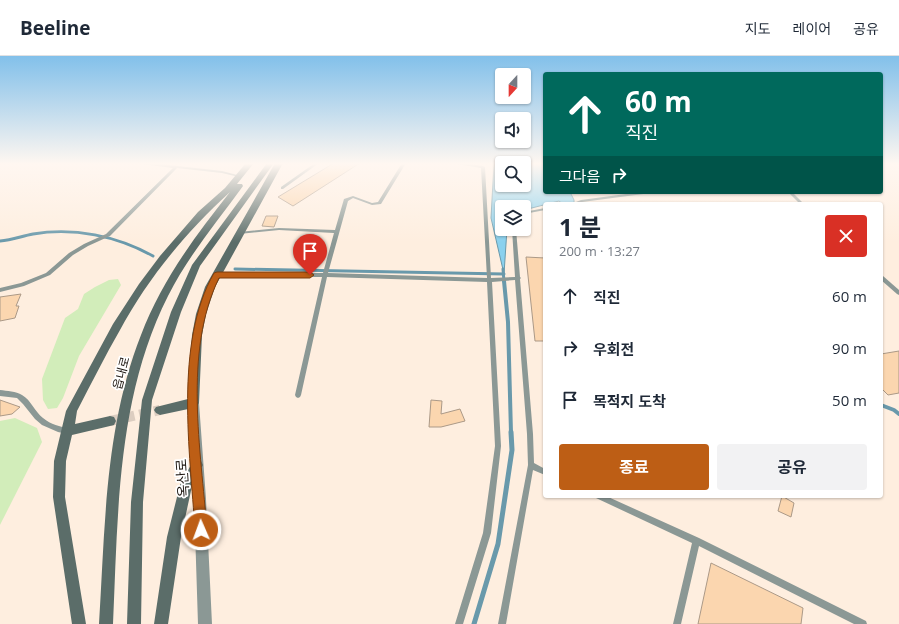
<!DOCTYPE html>
<html lang="ko">
<meta charset="utf-8">
<style>
body{margin:0;font-family:"Open Sans","Noto Sans KR",sans-serif;background:#f2f2f3;color:#1f2937;height:100vh;display:flex;flex-direction:column;font-size:15px;white-space:nowrap}
*{box-sizing:border-box;margin:0}
p{font-size:13px;color:#747a83}
.icon{flex:none;width:22px;height:22px;fill:none;stroke:currentColor;stroke-width:2;stroke-linecap:round;stroke-linejoin:round}
.map{position:relative;flex:1;overflow:hidden}
.sheet{position:absolute;left:543px;top:146px;width:340px;height:296px;display:flex;flex-direction:column;background:#fff;border-radius:4px;box-shadow:0 1px 3px #0004}
.sheet>*{flex:none}
.banner{position:absolute;left:543px;top:16px;width:340px;height:122px;border-radius:4px;box-shadow:0 1px 3px #0004;background:#00695c;color:#fff;overflow:hidden}
.needle{width:26px;rotate:201deg}
.buttons{position:absolute;left:495px;top:12px;display:grid;gap:8px}
.buttons a{display:grid;place-items:center;width:36px;height:36px;border-radius:4px;background:#fff;box-shadow:0 1px 3px #0004;font-size:20px}
.pin{position:absolute;display:grid;place-items:center;width:34px;height:34px;color:#fff;margin:-41px -17px;border-radius:50% 50% 50% 0;rotate:-45deg;box-shadow:0 0 4px #0007}
.pin .icon{rotate:45deg}
.me{position:absolute;width:44px;margin:-22px;rotate:358deg;stroke-linejoin:round;filter:drop-shadow(0 0 3px #0008)}
.turn{display:flex;align-items:center;gap:14px;height:84px;padding:0 16px;font-size:18px}
.turn .icon{width:52px;height:52px;stroke-width:2.5}
.turn b{display:block;font-size:28px;line-height:34px}
.then{display:flex;align-items:center;height:38px;padding:0 16px;background:#0003;gap:8px;font-size:15px}
.round{display:grid;place-items:center;flex:none;width:42px;height:42px;border-radius:4px;background:#f2f2f3}
.summary{display:flex;align-items:center;justify-content:space-between;height:68px;padding:0 16px}
h1{font-size:24px;font-weight:700;line-height:30px}
.cta{display:flex;gap:8px;margin-top:auto;padding:8px 16px}
.cta a{flex:1;height:46px;border-radius:4px;background:#bd5e15;color:#fff;font-size:16px;font-weight:700;line-height:46px;text-align:center}
.cta a+a{background:#f2f2f3;color:#1f2937}
ul{padding:0;list-style:none}
li{display:flex;align-items:center;gap:12px;height:52px;padding:0 16px}
li div{flex:1}
li b{display:block;font-size:15px}
li em{font-style:normal}
header{display:flex;align-items:center;gap:24px;box-sizing:border-box;height:56px;padding:0 20px;background:#fff;border-bottom:1px solid #e0e1e3}
header strong{font-size:19px}
nav{display:flex;gap:22px;margin-inline-start:auto;font-size:14px}
.map>svg:first-child{display:block}
.green{fill:#d2edba}
.water{fill:#8ad1ee;stroke:#6999ab;fill-rule:evenodd}
.lines{fill:none;stroke-linecap:round;stroke-linejoin:round}
.stream-far2{stroke:#6999ab;stroke-width:3}
.stream-far1{stroke:#6999ab;stroke-width:4}
.stream{stroke:#6999ab;stroke-width:5}
.building{fill:#fbd6af;stroke:#ab9987}
.secondary-tunnel{stroke:#dccdc0;stroke-width:10;stroke-dasharray:10 5;stroke-linecap:butt}
.lane{fill:#8b9895;fill-rule:evenodd}
.street{fill:#8b9895;fill-rule:evenodd}
.secondary{fill:#5b6d69;fill-rule:evenodd}
.route{fill:#bd5e15;stroke:#7b3d0e}
.labels{text-anchor:middle;dominant-baseline:central;stroke-width:3.5;stroke-linejoin:round;paint-order:stroke}
.street-label{font-size:12px;fill:#1c150f;stroke:#fff}
.near-street-label{font-size:14px;fill:#1c150f;stroke:#fff}
</style>
<header>
<strong>Beeline</strong>
<nav><a>지도</a><a>레이어</a><a>공유</a></nav>
</header>
<div class="map">
<svg width="899" height="568" viewBox="0 0 899 568">
<rect width="100%" height="100%" fill="#feeedf"/>
<g class="green">
<polygon points="118,223 121,229 79,300 63,342 57,352 48,353 43,344 42,323 65,262 78,253 84,238 95,231 109,224"/>
<polygon points="15,362 37,372 42,386 0,469 0,365"/>
</g>
<path class="water" d="M 494,107 L 545,107 L 545,136 L 570,136 L 574,144 L 574,148 L 563,148 L 559,145 L 524,154 L 524,151 L 502,151 L 502,173 L 507,173 L 504,218 L 491,162 ZM 502,107 L 524,107 L 524,129 L 502,129 Z"/>
<g class="lines">
<g class="stream-far2">
<path d="M 0,185 C 12,184 22,180 33,178 C 74,171 117,180 153,200"/>
<polyline points="235,213 504,218"/>
<polyline points="503,213 504,226"/>
</g>
<g class="stream-far1">
<polyline points="504,225 508,266 511,377"/>
<polyline points="881,349 894,354 899,358"/>
</g>
<polyline class="stream" points="474,568 498,488 512,394 511,376"/>
</g>
<g class="building">
<polygon points="334,107 360,107 293,150 278,141"/>
<polygon points="266,160 278,160 274,171 262,170"/>
<polygon points="526,201 545,202 545,285 535,285"/>
<polygon points="21,238 16,250 19,250 15,262 0,265 0,241"/>
<polygon points="899,295 899,337 888,339 881,332 881,298"/>
<polygon points="0,344 20,351 12,358 0,360"/>
<polygon points="431,344 442,345 441,358 460,353 465,365 441,371 429,371"/>
<polygon points="782,440 794,447 791,461 778,455"/>
<polygon points="711,507 803,552 801,568 698,568"/>
</g>
<g class="lines">
<polyline class="secondary-tunnel" points="110,365 160,354"/>
<g class="lane">
<polygon points="140,107 151,107 222,115 241,120 239,121 222,117 177,112 110,180 88,190 73,199 50,219 24,230 0,236 0,232 21,227 46,217 69,197 84,188 106,178 173,112 142,108"/>
<polygon points="315,107 319,107 283,133 281,133 281,131"/>
<polygon points="402,107 406,107 381,148 372,149 353,142 348,145 328,217 487,222 481,112 457,108 455,107 463,107 483,110 485,111 491,222 515,221 512,173 516,173 520,221 521,222 520,223 533,378 534,407 545,413 545,419 533,414 506,568 498,568 528,409 527,378 515,224 492,226 501,390 491,477 463,568 455,568 483,477 495,390 487,226 327,221 301,339 300,341 298,342 296,341 295,339 322,221 217,221 215,219 217,217 323,217 334,177 279,174 239,178 237,177 239,176 279,172 335,174 344,143 353,140 372,147 378,146"/>
<polygon points="881,107 890,107 881,109"/>
<polygon points="641,136 653,136 651,137 582,146 577,148 571,148 581,144"/>
<polygon points="788,136 792,136 804,148 800,148"/>
<polygon points="545,152 545,154 524,158 524,156"/>
<polygon points="881,219 883,220 899,234 899,239 897,238 881,224"/>
<path d="M 0,334 C 7,335 16,335 22,339 C 31,344 35,356 43,362 C 51,369 60,370 69,373 L 70,375 L 69,377 L 67,378 L 58,376 L 42,369 L 35,363 L 23,348 L 17,342 L 0,340 Z"/>
<polygon points="595,440 606,440 699,482 866,565 867,568 854,568 699,490 681,568 673,568 692,487 596,442"/>
</g>
<polygon class="street" points="193,342 197,344 199,347 206,443 212,568 198,568 194,443 187,347 189,344"/>
<g class="secondary">
<path d="M 246,107 L 254,107 L 237,128 L 242,128 L 243,130 C 217,166 188,200 168,240 C 117,341 118,457 113,568 L 99,568 C 105,471 105,370 141,279 C 161,226 195,180 230,136 C 187,175 148,222 120,274 C 105,300 91,328 77,355 L 75,368 L 110,360 L 114,361 L 116,365 L 114,369 L 110,370 L 72,379 L 66,405 L 65,441 L 86,568 L 72,568 L 53,441 L 54,405 L 66,355 L 113,268 L 139,228 L 160,200 L 198,156 L 225,132 Z"/>
<polygon points="267,107 274,107 200,210 181,256 152,344 143,446 141,568 127,568 131,446 142,344 171,256 192,209"/>
<polygon points="275,107 283,107 215,231 206,258 202,279 199,347 197,350 193,352 160,359 156,357 154,354 156,351 188,343 192,279 196,258 205,231"/>
<polygon points="197,403 201,405 203,409 192,430 181,481 168,568 154,568 167,481 180,429 193,405"/>
</g>
</g>
<linearGradient id="sky" x2="0" y2="1"><stop stop-color="#82c0ea"/><stop offset="0.58" stop-color="#fff7f1"/><stop offset="1" stop-color="#fff7f1" stop-opacity="0"/></linearGradient>
<rect width="899" height="186" fill="url(#sky)"/>
<path class="route" d="M 217,216 L 310,216 L 314,219 L 310,222 L 219,222 C 183,296 201,394 207,474 L 205,478 L 201,480 L 197,478 L 195,474 C 190,396 174,287 214,217 Z"/>
<g class="labels">
<g class="street-label">
<text transform="translate(121 317) rotate(-75)">읍내로</text>
</g>
<g class="near-street-label">
<text transform="translate(182 422) rotate(-94)">옥산로</text>
</g>
</g>
</svg>
<div class="buttons">
<a><svg class="needle" viewBox="-14 -14 28 28"><path d="M0-13l5 13h-10z" fill="#e53935"/><path d="M0 13l5-13h-10z" fill="#747a83"/></svg></a>
<a><svg class="icon" aria-label="sound" viewBox="0 0 24 24"><path d="M4 9h4l5-4v14l-5-4H4zM17 9q2 3 0 6"/></svg></a>
<a><svg class="icon" aria-label="search" viewBox="0 0 24 24"><circle cx="10" cy="10" r="6"/><path d="M15 15l6 6"/></svg></a>
<a><svg class="icon" aria-label="layers" viewBox="0 0 24 24"><path d="M12 4l9 5-9 5-9-5zM3 14l9 5 9-5"/></svg></a>
</div>
<div class="pin" style="left:310px;top:219px;background:#d93025"><svg class="icon" aria-label="arrive" viewBox="0 0 24 24"><path d="M6 21V4h12l-3 4 3 4H6"/></svg></div>
<svg class="me" style="left:201px;top:474px" viewBox="-20 -20 40 40"><circle r="17" fill="#bd5e15" stroke="#fff" stroke-width="3"/><path d="M0-11L8 9 0 5-8 9z" fill="#fff"/></svg>
<div class="banner">
<div class="turn"><svg class="icon" aria-label="ahead" viewBox="0 0 24 24"><path d="M12 20V5M6 11l6-6 6 6"/></svg><div><b>60 m</b>직진</div></div>
<div class="then">그다음<svg class="icon" aria-label="right" viewBox="0 0 24 24"><path d="M7 20v-9h11M14 6l5 5-5 5"/></svg></div>
</div>
<section class="sheet">
<div class="summary"><div><h1>1 분</h1><p>200 m · 13:27</p></div><a class="round" style="background:#d93025;color:#fff"><svg class="icon" aria-label="close" viewBox="0 0 24 24"><path d="M6 6l12 12M18 6L6 18"/></svg></a></div>
<ul>
<li><svg class="icon" aria-label="ahead" viewBox="0 0 24 24"><path d="M12 20V5M6 11l6-6 6 6"/></svg><div><b>직진</b></div><em>60 m</em></li>
<li><svg class="icon" aria-label="right" viewBox="0 0 24 24"><path d="M7 20v-9h11M14 6l5 5-5 5"/></svg><div><b>우회전</b></div><em>90 m</em></li>
<li><svg class="icon" aria-label="arrive" viewBox="0 0 24 24"><path d="M6 21V4h12l-3 4 3 4H6"/></svg><div><b>목적지 도착</b></div><em>50 m</em></li>
</ul>
<div class="cta"><a>종료</a><a>공유</a></div>
</section>
</div>
